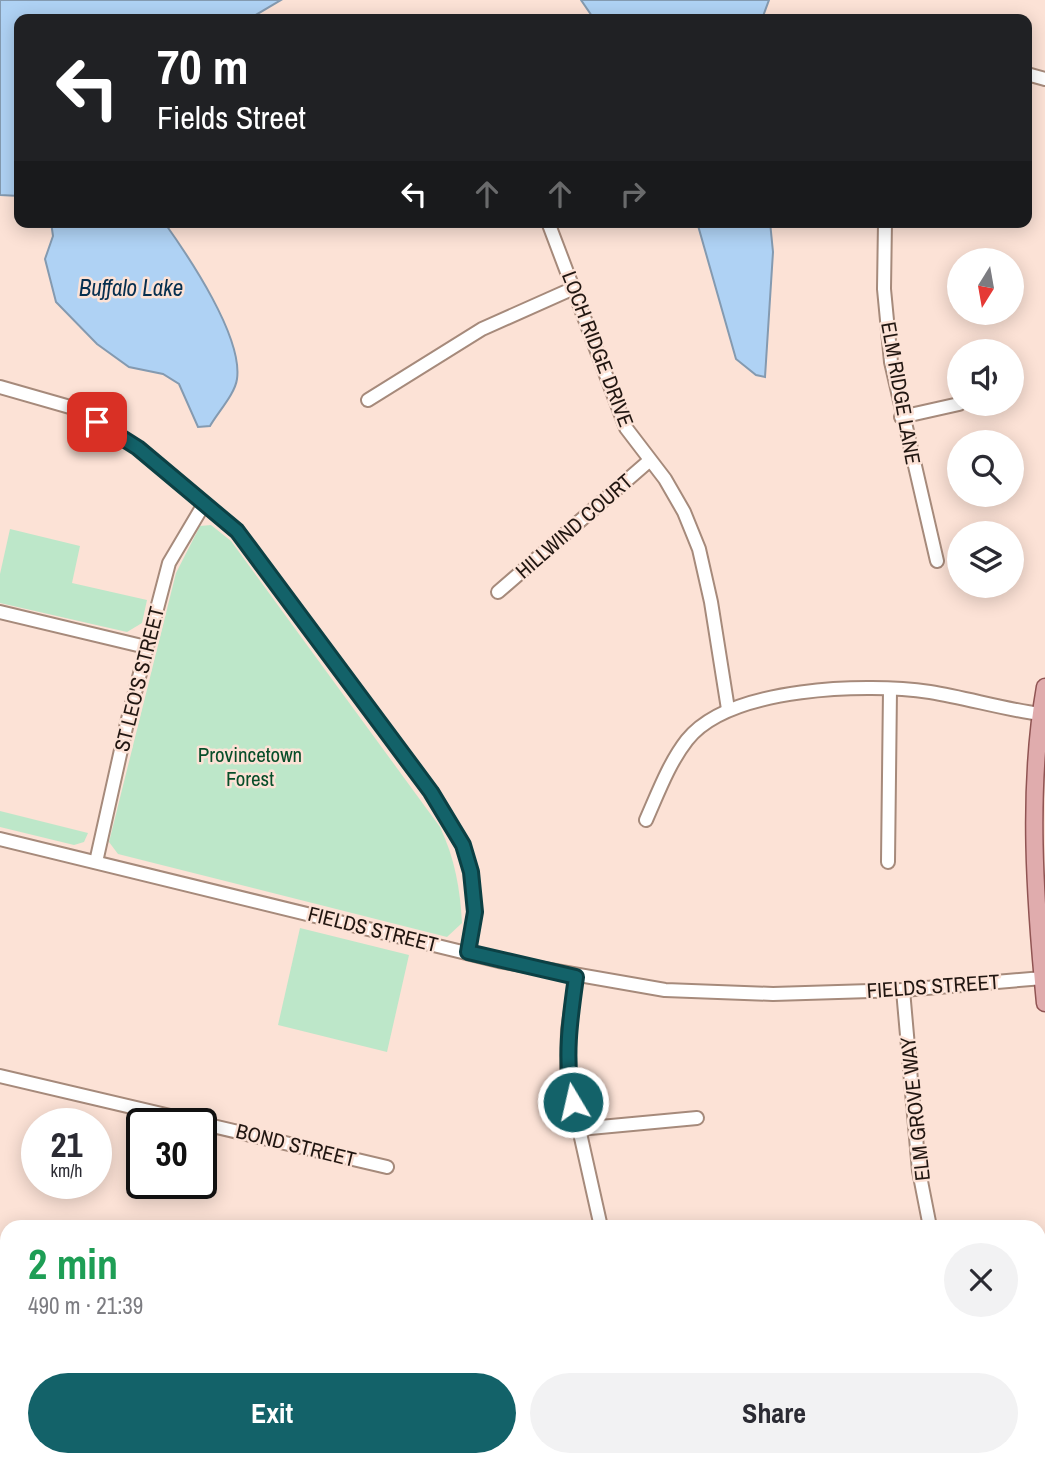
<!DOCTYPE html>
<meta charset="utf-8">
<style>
body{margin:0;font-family:"Archivo Narrow",sans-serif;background:#f2f2f3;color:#2b2b33;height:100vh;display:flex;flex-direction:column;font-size:26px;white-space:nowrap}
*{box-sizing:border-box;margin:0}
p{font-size:23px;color:#7c7c81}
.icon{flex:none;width:38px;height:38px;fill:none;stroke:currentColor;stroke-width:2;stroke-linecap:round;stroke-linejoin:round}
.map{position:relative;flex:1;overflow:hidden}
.side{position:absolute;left:0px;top:1220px;width:1046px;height:247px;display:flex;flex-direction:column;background:#fff;border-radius:21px 21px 0 0;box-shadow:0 4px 18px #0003}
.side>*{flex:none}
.top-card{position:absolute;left:14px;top:14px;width:1018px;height:214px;border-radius:14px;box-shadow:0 4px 18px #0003;background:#202124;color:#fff;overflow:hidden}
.needle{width:46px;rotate:191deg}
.controls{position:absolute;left:947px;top:248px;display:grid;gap:14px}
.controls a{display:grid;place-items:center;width:77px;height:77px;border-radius:50%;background:#fff;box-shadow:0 4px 18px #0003;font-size:35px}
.speed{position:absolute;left:21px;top:1108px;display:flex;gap:14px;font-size:35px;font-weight:700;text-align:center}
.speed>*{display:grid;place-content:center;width:91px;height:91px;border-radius:50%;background:#fff;box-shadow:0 4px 18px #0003;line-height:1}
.speed small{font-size:18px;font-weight:400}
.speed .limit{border:4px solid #111;border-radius:10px;background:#fff;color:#111}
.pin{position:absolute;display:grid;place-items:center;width:60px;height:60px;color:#fff;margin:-30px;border-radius:14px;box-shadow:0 4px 10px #0006}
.me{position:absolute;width:77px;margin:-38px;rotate:351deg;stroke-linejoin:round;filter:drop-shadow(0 0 5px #0008)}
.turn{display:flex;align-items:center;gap:24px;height:147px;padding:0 28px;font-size:32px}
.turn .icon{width:91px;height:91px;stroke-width:2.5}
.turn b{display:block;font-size:49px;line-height:60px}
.lanes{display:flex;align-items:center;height:66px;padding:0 28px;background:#0003;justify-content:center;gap:35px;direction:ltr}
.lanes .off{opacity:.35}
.round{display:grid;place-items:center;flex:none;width:74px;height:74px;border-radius:37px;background:#f2f2f3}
.headline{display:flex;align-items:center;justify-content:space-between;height:119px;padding:0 28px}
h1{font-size:42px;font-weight:700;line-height:52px;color:#1e9e55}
.button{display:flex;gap:14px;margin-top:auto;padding:14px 28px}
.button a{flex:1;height:80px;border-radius:42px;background:#136269;color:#fff;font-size:28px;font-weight:700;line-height:80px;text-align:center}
.button a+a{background:#f2f2f3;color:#2b2b33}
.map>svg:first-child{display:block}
.green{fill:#bde7c9}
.water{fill:#afd2f4;stroke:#849ab0;stroke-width:2}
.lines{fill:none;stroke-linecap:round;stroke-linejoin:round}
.minor-casing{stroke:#a68a7b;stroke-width:16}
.major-casing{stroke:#905453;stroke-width:19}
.minor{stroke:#fff;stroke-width:12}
.major{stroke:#e0acad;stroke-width:16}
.route-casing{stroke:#0c4044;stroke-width:18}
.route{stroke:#136269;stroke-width:12}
.labels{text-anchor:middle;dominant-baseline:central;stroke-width:5;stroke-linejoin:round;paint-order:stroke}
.street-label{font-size:21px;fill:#211611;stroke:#fce2d6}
.park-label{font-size:21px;fill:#074e29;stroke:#fce2d6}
.water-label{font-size:23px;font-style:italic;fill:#062f4f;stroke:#fce2d6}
</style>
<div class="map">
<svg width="1045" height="1466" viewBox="0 0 1045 1466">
<rect width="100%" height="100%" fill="#fce2d6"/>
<g class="green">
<path d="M 211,525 L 231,541 L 440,827 C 455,859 460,888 462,923 L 447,937 L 118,854 L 109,842 L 176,573 L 200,526 Z"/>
<polygon points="10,529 80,546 72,583 147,600 142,623 127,632 0,603 0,574"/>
<polygon points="0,811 88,833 84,842 74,845 0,827"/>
<polygon points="300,928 409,955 387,1052 278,1025"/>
</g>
<g class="water">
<polygon points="0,0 281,0 249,19 19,19 19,196 0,195"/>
<polygon points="581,0 769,0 762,19 594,19"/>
<path d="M 51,222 L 164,222 C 189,257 243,337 237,379 C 235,394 218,412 210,426 L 198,427 L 179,384 L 163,374 L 129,367 L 97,344 L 56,302 L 45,259 L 53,236 Z"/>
<polygon points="697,222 770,222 773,252 765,377 756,375 736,359"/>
</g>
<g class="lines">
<defs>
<g id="minor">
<polyline points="1027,74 1045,79"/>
<polyline points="548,222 626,428 665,479 684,512 699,549 711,602 728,709"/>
<polyline points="885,222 884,289 891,362 937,561"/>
<polyline points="1012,386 1013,386"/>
<polyline points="0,387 77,409 138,448 237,531 431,792 463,845 471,872 475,912 468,952"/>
<polyline points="368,400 482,329 574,288"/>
<polyline points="901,417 959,404"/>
<polyline points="498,592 649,461"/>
<polyline points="0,612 146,647"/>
<path d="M 646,820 C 658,793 669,763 687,740 C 730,686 867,683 930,692 C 967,698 1003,709 1040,714"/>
<polyline points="0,839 499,961 665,990 773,994 903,990 1043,978"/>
<polyline points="96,862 127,723 169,563 204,504"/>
<polyline points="888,862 890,690"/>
<polyline points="576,977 568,1030 567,1075 601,1227"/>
<polyline points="903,990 919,1171 930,1227"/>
<polyline points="0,1076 387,1167"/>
<polyline points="579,1129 697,1118"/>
<polyline points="0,1277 7,1278"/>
<polyline points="149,1466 151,1460"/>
<polyline points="333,1466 335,1460"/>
</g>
<path id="major" d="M 1045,687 C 1027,789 1035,900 1045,1003"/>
</defs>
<use href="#minor" class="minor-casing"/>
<use href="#major" class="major-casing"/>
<use href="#minor" class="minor"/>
<use href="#major" class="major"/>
</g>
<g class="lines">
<defs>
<path id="route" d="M 97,422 L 138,448 L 237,531 L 431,792 L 463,845 L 471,872 L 475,912 L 468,952 L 576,977 C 570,1019 564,1060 573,1102"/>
</defs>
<use href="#route" class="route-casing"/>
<use href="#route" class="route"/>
</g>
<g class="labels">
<g class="street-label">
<text transform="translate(598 349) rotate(69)">LOCH RIDGE DRIVE</text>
<text transform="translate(901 393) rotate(80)">ELM RIDGE LANE</text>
<text transform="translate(574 526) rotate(-41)">HILLWIND COURT</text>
<text transform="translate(139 679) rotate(-76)">ST LEO'S STREET</text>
<text transform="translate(373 929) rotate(14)">FIELDS STREET</text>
<text transform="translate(933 986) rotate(-4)">FIELDS STREET</text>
<text transform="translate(915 1109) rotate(-96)">ELM GROVE WAY</text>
<text transform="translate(296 1145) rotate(14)">BOND STREET</text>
</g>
<g class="park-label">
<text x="250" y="754">Provincetown<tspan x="250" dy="24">Forest</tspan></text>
</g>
<g class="water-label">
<text x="131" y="287">Buffalo Lake</text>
</g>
</g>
</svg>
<div class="controls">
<a><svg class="needle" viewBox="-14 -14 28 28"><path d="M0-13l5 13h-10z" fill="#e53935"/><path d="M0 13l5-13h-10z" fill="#7c7c81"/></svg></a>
<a><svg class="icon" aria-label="sound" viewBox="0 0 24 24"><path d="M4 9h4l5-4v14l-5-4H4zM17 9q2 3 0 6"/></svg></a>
<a><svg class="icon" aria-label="search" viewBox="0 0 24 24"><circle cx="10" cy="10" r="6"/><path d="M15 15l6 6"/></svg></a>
<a><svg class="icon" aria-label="layers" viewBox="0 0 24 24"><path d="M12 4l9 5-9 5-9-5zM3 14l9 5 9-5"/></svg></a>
</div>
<div class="speed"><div>21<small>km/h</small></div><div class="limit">30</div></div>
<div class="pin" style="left:97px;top:422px;background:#d93025"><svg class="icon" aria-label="arrive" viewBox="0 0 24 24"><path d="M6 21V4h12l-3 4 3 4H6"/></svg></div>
<svg class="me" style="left:573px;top:1102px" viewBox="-20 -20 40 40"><circle r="17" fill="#136269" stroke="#fff" stroke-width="3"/><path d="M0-11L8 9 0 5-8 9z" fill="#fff"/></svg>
<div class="top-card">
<div class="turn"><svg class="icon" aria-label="left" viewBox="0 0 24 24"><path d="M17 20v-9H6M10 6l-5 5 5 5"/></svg><div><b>70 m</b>Fields Street</div></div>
<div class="lanes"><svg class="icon" aria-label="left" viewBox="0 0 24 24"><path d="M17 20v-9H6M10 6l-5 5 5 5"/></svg><svg class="icon off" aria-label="ahead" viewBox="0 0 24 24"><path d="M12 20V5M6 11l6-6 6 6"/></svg><svg class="icon off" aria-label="ahead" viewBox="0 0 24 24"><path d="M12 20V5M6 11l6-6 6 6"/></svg><svg class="icon off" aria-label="right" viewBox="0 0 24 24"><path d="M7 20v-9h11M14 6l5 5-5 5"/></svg></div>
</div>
<section class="side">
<div class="headline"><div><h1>2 min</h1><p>490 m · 21:39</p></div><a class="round"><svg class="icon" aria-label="close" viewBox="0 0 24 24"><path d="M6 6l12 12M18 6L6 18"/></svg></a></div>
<div class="button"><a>Exit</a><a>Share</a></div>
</section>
</div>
